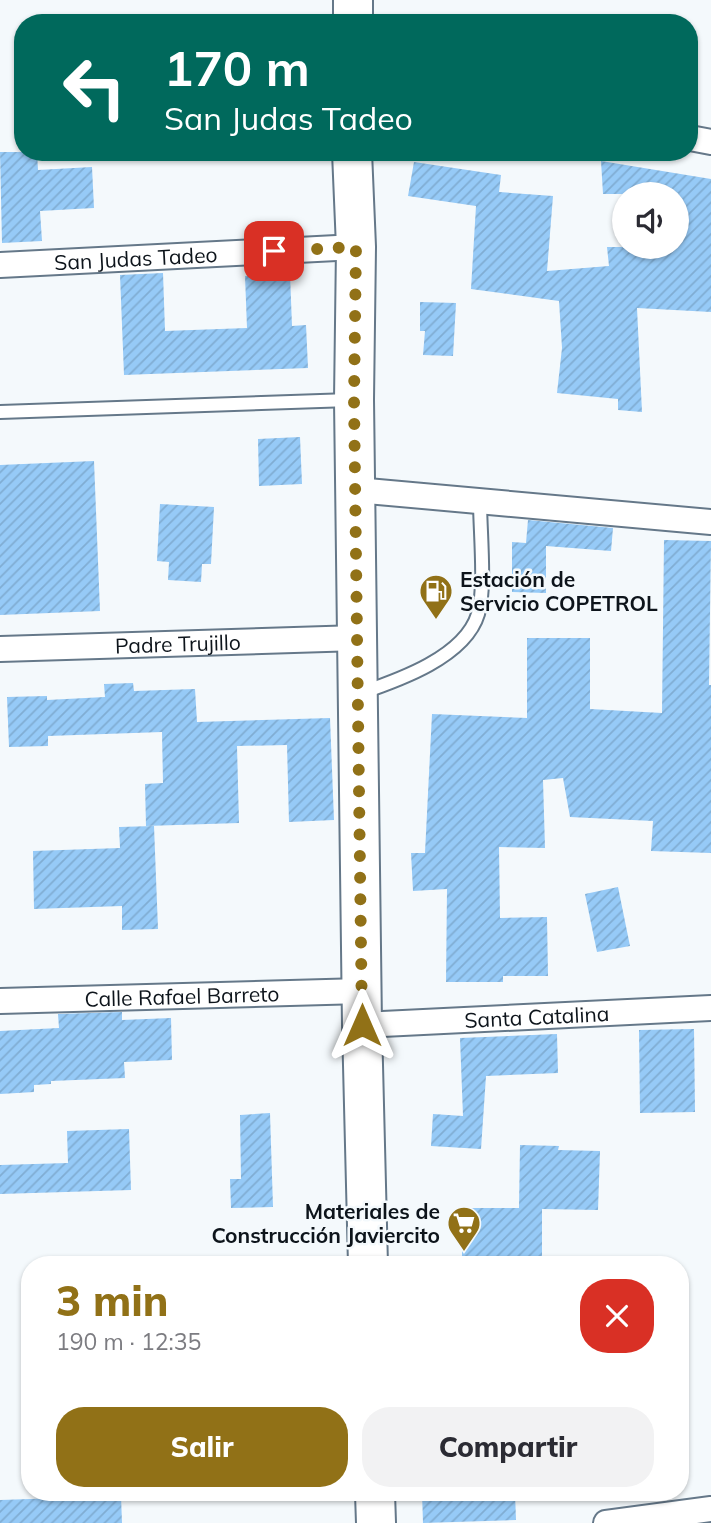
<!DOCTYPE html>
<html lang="es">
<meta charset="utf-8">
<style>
body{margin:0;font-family:Mulish,sans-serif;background:#f2f2f3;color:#2b2b33;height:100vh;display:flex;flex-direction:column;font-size:26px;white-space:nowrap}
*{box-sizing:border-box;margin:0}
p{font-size:23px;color:#7c7c81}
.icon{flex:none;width:38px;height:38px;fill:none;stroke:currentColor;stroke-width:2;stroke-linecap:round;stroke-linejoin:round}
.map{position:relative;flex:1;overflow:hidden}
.sheet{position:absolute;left:21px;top:1256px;width:668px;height:245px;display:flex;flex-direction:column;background:#fff;border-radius:28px;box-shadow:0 2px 5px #0004}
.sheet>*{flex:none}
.top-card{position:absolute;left:14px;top:14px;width:684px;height:147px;border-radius:28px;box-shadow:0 2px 5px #0004;background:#00695c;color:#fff;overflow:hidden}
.tools{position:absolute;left:612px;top:182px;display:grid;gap:14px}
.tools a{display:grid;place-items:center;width:77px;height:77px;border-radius:50%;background:#fff;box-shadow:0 2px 5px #0004;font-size:35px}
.pin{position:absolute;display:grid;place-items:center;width:60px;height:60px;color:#fff;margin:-30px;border-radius:14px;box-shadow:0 4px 10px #0006}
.me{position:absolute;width:77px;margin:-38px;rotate:0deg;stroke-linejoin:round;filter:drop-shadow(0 0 5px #0008)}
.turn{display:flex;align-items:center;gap:24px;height:147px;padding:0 35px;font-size:32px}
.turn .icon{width:91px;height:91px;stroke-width:2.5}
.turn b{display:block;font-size:49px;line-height:60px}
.round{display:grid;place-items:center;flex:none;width:74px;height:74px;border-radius:28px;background:#f2f2f3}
.overview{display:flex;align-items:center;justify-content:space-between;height:119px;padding:0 35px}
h1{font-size:42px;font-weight:800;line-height:52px;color:#917117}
.action{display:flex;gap:14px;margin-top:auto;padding:14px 35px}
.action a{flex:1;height:80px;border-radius:28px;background:#917117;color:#fff;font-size:28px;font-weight:800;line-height:80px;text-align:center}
.action a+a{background:#f2f2f3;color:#2b2b33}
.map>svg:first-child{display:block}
.building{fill:url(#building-hatch)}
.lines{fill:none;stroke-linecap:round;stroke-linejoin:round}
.service-casing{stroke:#657889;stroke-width:16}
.minor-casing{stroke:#657889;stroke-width:28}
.primary-casing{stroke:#657889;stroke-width:42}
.service{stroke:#fff;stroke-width:12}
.minor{stroke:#fff;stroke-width:24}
.primary{stroke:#fff;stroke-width:38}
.route{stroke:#917117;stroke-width:12;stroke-dasharray:0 21.6}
.labels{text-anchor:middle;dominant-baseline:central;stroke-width:5;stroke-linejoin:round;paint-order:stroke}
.street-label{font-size:21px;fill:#0d141b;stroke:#f4f9fc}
.poi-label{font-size:21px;font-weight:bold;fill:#0d141b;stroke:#f4f9fc;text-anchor:start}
</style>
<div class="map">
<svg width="711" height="1523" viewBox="0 0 711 1523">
<defs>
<pattern id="building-hatch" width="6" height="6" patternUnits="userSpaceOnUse" patternTransform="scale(1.75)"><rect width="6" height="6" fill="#96caf7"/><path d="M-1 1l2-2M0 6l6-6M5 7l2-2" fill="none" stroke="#80add3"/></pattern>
</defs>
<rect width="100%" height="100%" fill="#f4f9fc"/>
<g class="building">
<polygon points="0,152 37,152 38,170 92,167 94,208 40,211 42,241 2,243"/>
<polygon points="601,161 711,179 711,312 637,308 642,412 618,410 618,399 557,393 562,348 559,301 471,289 476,206 408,196 414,162 501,175 499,192 553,196 547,271 609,266 607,247 677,247 677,194 603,194"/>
<polygon points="163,273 165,331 247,328 245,276 290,274 292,326 306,325 308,368 124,375 120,275"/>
<polygon points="420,302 456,303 453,356 423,355 425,331 420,331"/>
<polygon points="300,437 302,484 259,486 258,439"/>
<polygon points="94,461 100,611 0,615 0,465"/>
<polygon points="160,504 214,507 211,564 202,564 201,582 168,580 169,562 157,561"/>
<polygon points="528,520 613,528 611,551 546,546 546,593 512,592 512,542 526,543"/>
<polygon points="664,540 711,541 709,685 711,685 711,853 651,851 653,821 570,817 563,778 543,780 545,848 499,847 500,918 547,917 548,976 503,976 503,982 446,982 447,889 413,891 411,853 425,853 432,714 527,718 527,638 590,638 590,709 662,713"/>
<polygon points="133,683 134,691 195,689 197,722 330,718 334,820 289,822 287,745 237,746 239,823 146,826 145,784 163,783 162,732 48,736 48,746 9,747 7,697 47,696 47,700 105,697 104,684"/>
<polygon points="154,826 158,929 122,930 122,906 34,909 33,851 120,848 119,827"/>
<polygon points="618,887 630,946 597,952 585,894"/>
<polygon points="122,1012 122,1020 171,1018 172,1060 124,1062 125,1078 51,1081 51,1084 34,1085 34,1092 0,1094 0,1031 59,1028 58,1014"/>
<polygon points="694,1029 695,1112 640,1113 639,1030"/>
<polygon points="557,1034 558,1073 486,1076 481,1149 431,1146 433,1114 463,1116 460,1038"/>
<polygon points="270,1113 273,1207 231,1208 230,1179 241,1179 240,1115"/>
<polygon points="129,1129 131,1190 0,1194 0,1165 68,1163 67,1131"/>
<polygon points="520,1145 559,1146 558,1150 600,1151 598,1210 542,1209 542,1265 462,1265 462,1208 519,1208"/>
<polygon points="422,1493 515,1493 516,1520 423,1523"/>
<polygon points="121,1496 122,1523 0,1523 0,1500"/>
</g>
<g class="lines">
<defs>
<g id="service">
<polyline points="0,412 350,400"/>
<path d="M 361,693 C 399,680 465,657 478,614 C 486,588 480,531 480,501"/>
</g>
<g id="minor">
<polyline points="690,138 711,142"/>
<path id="s1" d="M 0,265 L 356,247"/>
<polyline points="356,490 711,522"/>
<path id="s2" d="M 0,649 L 358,638"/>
<path id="s3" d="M 0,1001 L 362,991"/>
<path id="s4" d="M 362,1025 L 711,1008"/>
<polyline points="606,1523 711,1509"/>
</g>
<g id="primary">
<polyline points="353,23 353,0"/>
<polyline points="352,152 356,247 354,400 362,1025 368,1265"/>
<polyline points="375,1493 376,1523"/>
</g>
</defs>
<use href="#service" class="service-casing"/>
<use href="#minor" class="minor-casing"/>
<use href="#primary" class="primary-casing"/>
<use href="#service" class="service"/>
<use href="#minor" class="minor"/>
<use href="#primary" class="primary"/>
</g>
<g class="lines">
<polyline class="route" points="274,251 356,247 354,400 362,1025"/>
</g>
<defs>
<symbol id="fuel-pin" viewBox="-11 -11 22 30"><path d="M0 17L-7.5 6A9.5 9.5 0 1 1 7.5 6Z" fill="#917117" stroke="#f4f9fc"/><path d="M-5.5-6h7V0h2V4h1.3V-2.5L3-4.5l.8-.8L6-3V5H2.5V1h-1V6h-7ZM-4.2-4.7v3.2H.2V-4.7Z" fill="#fff"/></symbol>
<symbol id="supermarket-pin" viewBox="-11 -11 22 30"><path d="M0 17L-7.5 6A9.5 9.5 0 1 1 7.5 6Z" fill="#917117" stroke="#f4f9fc"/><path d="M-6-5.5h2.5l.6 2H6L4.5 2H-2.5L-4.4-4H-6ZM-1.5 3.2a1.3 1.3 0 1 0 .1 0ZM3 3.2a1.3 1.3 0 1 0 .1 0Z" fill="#fff"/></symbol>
</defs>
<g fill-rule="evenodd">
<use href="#fuel-pin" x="417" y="572" width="38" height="52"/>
<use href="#supermarket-pin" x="445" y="1204" width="38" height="52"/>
</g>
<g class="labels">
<g class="street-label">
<text stroke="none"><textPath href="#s1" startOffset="136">San Judas Tadeo</textPath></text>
<text stroke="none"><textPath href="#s2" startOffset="178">Padre Trujillo</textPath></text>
<text stroke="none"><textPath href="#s3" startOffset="182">Calle Rafael Barreto</textPath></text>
<text stroke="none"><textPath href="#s4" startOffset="175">Santa Catalina</textPath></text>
</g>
<g class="poi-label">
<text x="460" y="579">Estación de<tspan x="460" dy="24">Servicio COPETROL</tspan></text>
<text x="440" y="1211" text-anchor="end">Materiales de<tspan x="440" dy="24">Construcción Javiercito</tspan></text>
</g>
</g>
</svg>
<div class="tools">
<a><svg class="icon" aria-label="sound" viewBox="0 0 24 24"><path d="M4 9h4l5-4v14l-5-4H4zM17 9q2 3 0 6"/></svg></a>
</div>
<div class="pin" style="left:274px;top:251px;background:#d93025"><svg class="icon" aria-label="arrive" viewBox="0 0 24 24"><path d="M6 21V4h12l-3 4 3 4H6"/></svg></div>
<svg class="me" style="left:362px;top:1025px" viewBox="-20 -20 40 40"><path d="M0-17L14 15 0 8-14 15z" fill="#917117" stroke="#fff" stroke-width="4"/></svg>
<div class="top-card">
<div class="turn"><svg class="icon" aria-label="left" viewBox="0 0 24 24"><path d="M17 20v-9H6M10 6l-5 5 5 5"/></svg><div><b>170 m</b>San Judas Tadeo</div></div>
</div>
<section class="sheet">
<div class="overview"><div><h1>3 min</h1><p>190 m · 12:35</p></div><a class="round" style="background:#d93025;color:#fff"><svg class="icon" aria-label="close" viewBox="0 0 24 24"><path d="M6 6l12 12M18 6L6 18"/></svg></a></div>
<div class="action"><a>Salir</a><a>Compartir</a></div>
</section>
</div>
